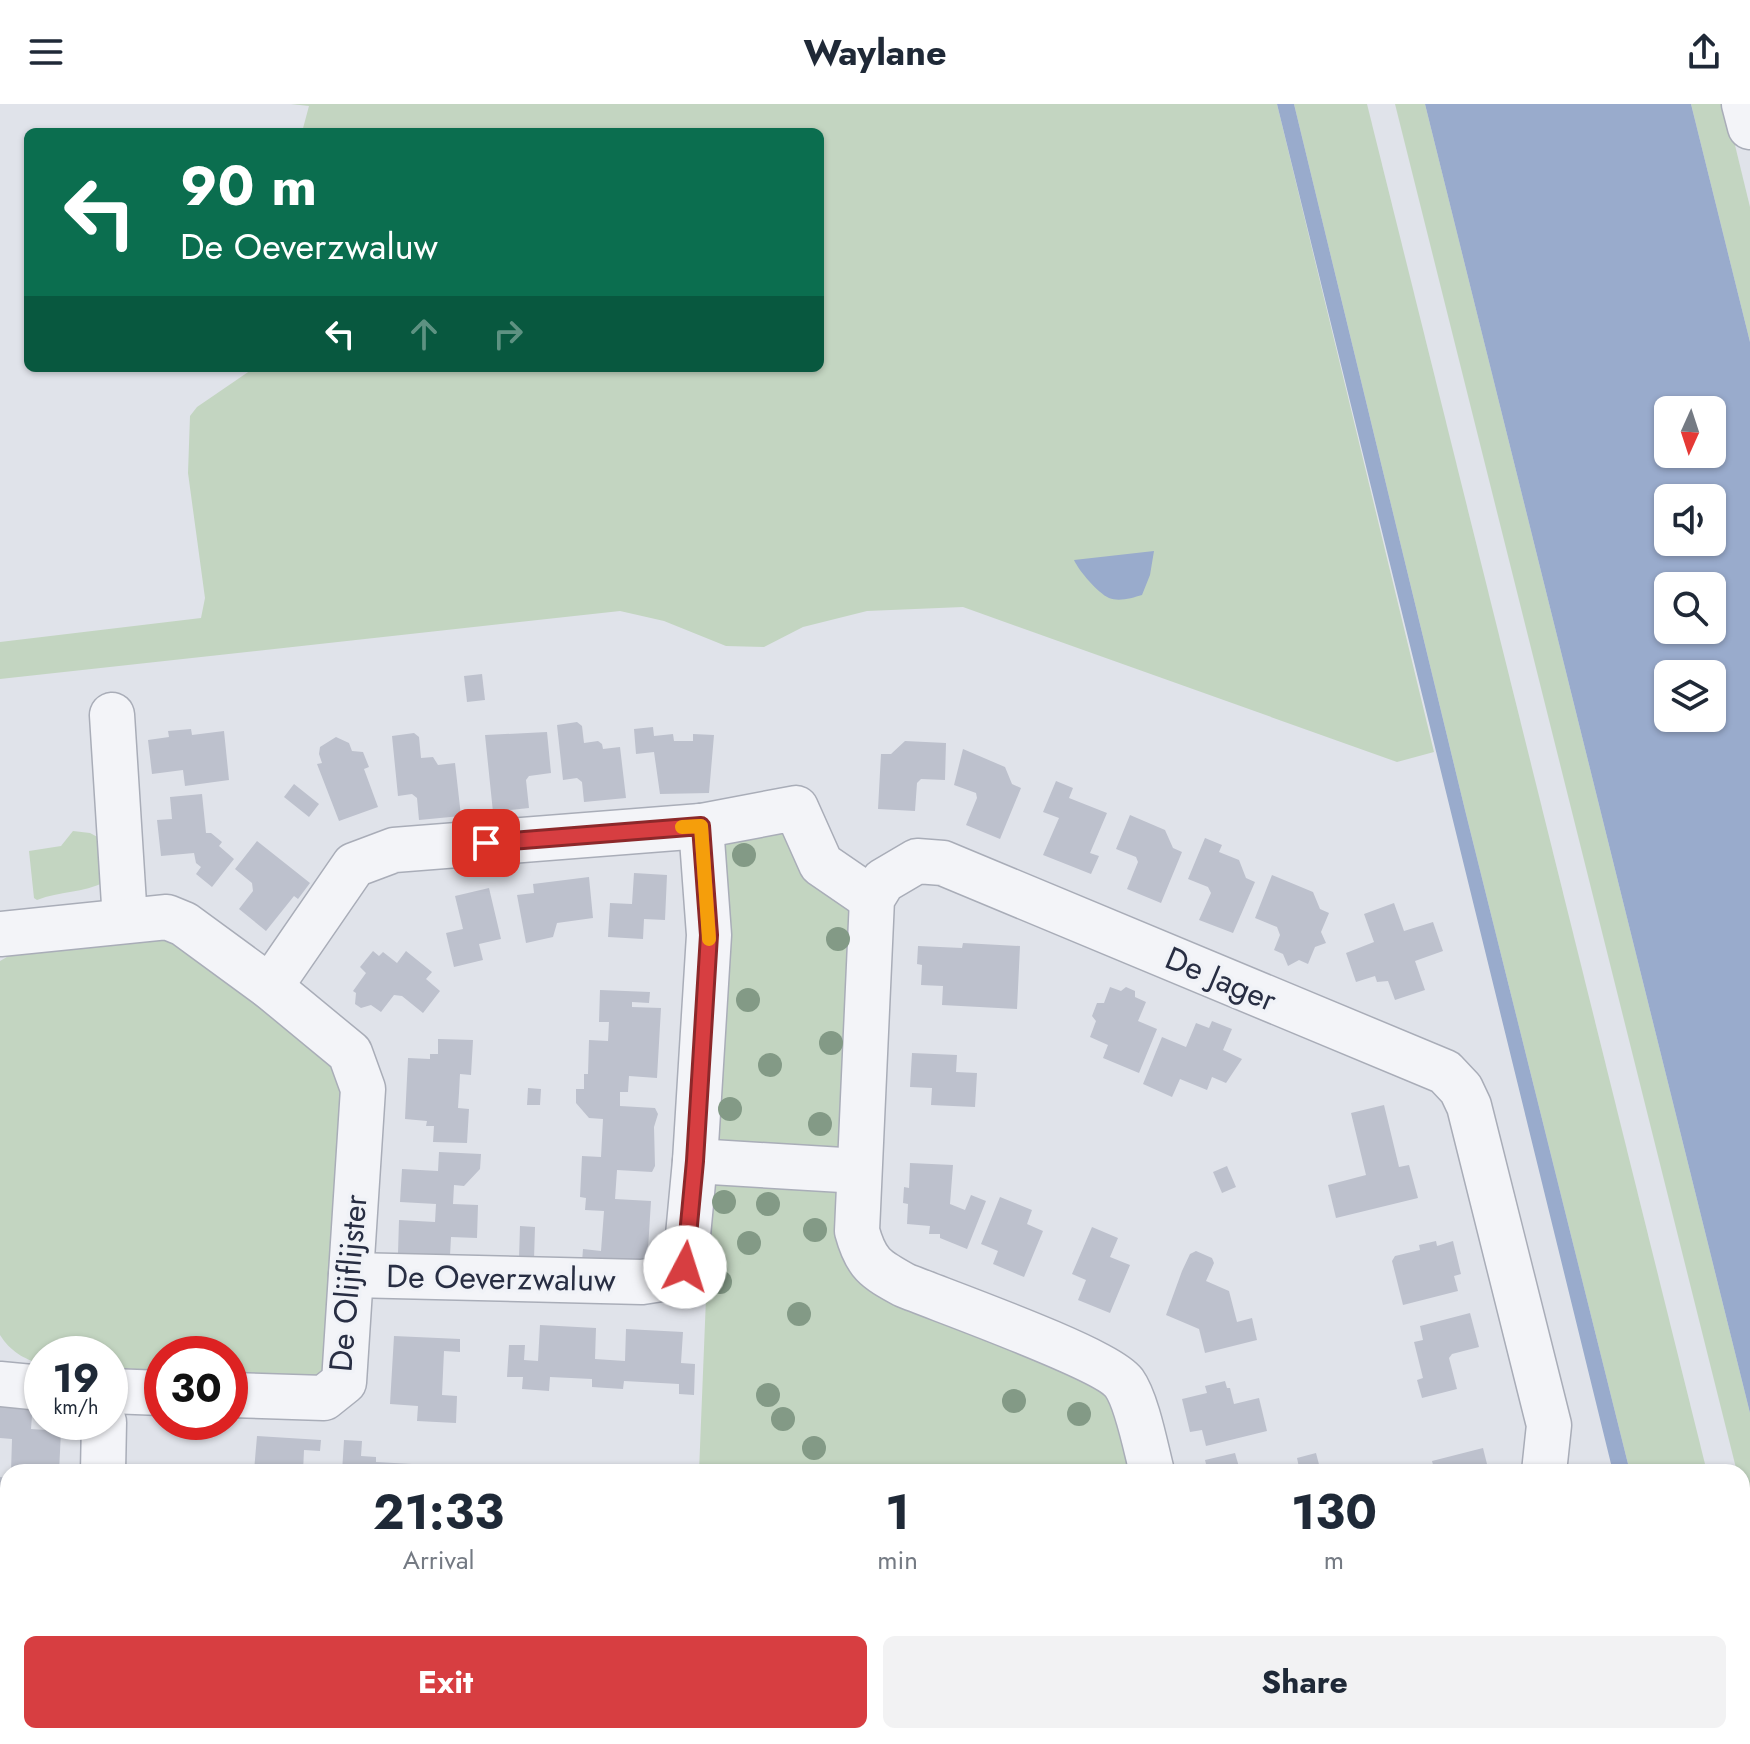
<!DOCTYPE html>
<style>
body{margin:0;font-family:Jost,sans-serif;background:#f2f2f3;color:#1f2937;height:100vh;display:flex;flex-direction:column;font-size:30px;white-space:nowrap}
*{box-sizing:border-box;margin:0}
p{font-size:26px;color:#747a83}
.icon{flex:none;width:44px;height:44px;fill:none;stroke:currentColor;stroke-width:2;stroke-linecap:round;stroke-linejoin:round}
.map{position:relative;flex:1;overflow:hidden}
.side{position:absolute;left:0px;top:1360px;width:1750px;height:280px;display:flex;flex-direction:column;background:#fff;border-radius:24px 24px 0 0;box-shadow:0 2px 6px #0004}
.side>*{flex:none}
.top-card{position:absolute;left:24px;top:24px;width:800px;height:244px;border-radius:12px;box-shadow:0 2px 6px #0004;background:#0b6e4f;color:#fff;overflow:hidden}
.needle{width:52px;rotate:183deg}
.controls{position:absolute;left:1654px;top:292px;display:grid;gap:16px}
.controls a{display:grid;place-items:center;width:72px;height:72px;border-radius:12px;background:#fff;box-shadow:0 2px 6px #0004;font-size:40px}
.speed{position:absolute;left:24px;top:1232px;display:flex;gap:16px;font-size:40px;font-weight:700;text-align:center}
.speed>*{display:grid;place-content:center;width:104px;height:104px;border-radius:50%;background:#fff;box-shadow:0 2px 6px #0004;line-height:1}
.speed small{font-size:20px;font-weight:400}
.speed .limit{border:12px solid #d22;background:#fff;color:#111}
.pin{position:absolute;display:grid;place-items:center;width:68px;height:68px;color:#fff;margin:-34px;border-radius:16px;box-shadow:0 4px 12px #0006}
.me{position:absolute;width:88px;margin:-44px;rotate:5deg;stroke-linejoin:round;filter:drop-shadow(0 0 6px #0008)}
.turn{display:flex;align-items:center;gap:28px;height:168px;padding:0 24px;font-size:36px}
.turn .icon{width:104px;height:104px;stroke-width:2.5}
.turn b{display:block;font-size:56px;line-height:68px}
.lanes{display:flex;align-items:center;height:76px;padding:0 24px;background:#0003;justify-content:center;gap:40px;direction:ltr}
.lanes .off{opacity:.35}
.eta{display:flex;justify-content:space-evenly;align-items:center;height:136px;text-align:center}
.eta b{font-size:48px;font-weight:700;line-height:56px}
.cta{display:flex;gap:16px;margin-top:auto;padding:16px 24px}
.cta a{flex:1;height:92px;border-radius:12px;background:#d73e41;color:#fff;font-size:32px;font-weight:700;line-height:92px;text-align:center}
.cta a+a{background:#f2f2f3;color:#1f2937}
header{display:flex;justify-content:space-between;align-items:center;height:104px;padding:0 24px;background:#fff;font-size:36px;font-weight:700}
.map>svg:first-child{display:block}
.green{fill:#c3d5c1}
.water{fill:#99abcc;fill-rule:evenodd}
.building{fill:#bdc1cd}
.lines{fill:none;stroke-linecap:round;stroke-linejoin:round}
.minor-casing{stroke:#a9adb8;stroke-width:47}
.minor{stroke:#f3f4f8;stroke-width:44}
.tree{fill:#839a86}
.route-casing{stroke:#8c282a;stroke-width:20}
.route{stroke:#d73e41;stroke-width:14}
.slow{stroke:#f59e0b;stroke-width:14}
.labels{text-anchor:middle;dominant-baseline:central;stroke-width:7;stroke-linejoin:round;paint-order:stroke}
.street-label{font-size:32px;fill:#282e43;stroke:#f0f2f7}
</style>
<header><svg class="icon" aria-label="menu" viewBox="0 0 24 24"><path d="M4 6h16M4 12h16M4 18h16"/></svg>Waylane<svg class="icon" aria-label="share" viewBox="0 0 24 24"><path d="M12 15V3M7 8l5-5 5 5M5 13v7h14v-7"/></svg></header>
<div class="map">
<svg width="1750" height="1640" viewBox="0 0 1750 1640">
<rect width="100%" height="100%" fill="#e0e3ea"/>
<g class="green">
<polygon points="291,0 1277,0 1434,648 1397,658 963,503 867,507 803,523 764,543 726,542 664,517 620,507 0,575 0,538 201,514 205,494 188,369 190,312 197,303 254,264 820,264 820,28 302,28 309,2"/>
<polygon points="1294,0 1367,0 1707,1368 1630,1368 1465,706"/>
<polygon points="1395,0 1425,0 1750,1309 1750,1419 1742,1387 1742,1368 1737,1368"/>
<polygon points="1691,0 1725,0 1750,103 1750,238"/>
<polygon points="785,718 855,798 839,1143 1094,1276 1114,1297 1137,1368 699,1368 721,821 711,730"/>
<path d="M 73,727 L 90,729 L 103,736 L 105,778 C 83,789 60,787 37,796 L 34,794 L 29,747 L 61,742 Z"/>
<path d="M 177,832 L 334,959 L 343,976 L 327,1261 L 321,1269 L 311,1273 L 230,1269 L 230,1250 L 162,1250 L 162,1266 L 110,1264 L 110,1250 L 42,1250 L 42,1261 C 23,1254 11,1248 0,1231 L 0,857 L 26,842 Z"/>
<polygon points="1742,1505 1750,1536 1750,1640 1698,1640 1696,1632 1742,1632"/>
<polygon points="797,1632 1117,1632 1115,1640 799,1640"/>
</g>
<g class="water">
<polygon points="1277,0 1294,0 1465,706 1630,1368 1613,1368"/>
<path d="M 1425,0 L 1691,0 L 1750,238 L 1750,1309 ZM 1668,306 L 1712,306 L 1712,350 L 1668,350 ZM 1668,394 L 1712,394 L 1712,438 L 1668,438 ZM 1668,482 L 1712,482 L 1712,526 L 1668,526 ZM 1668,570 L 1712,570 L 1712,614 L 1668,614 Z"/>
<path d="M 1154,447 L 1150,471 L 1142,491 C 1132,494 1119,498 1109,494 C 1098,489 1079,467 1074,456 Z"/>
</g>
<g class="building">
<polygon points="482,570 485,596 467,598 464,572"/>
<polygon points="577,618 582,622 584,639 598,637 602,640 603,645 620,643 626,694 584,698 582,678 577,674 563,676 557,621"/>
<polygon points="653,623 654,632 673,630 674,637 693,637 693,630 714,631 709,689 660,690 654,648 636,650 634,625"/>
<polygon points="191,625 192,631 224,627 229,676 185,682 183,666 152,670 148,636 169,633 168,627"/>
<polygon points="547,628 551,669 529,672 526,676 529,704 493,708 485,631"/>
<polygon points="414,629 419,633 421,654 433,653 438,661 455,659 461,712 419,716 417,694 412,690 398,692 392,632"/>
<polygon points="336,633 349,639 352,647 363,648 369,663 364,665 378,703 339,717 317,660 322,659 319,650 320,643"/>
<polygon points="905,637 946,639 945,676 921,675 917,679 915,707 878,705 881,650 891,650"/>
<polygon points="963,645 1005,663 1012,680 1021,684 1000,735 966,721 977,694 976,689 954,681"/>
<polygon points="1056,677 1073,684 1069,694 1107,709 1090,749 1099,752 1091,770 1043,751 1059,714 1043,708"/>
<polygon points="294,680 319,700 309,713 284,693"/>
<polygon points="202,690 206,729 211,729 222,738 219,742 234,755 212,783 196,770 201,763 196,759 194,749 161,752 157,716 172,715 170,693"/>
<polygon points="1130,711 1165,726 1173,744 1182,748 1161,799 1127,785 1138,758 1136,753 1116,745"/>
<polygon points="1205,734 1222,741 1219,748 1239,756 1246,774 1255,778 1233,829 1199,816 1211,789 1208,783 1188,775"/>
<polygon points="257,737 310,779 298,795 294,792 266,827 239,805 253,787 252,779 235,765"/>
<polygon points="634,769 667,771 665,816 644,815 643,835 608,833 610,799 632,800"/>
<polygon points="1272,771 1313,788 1320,805 1329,809 1321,828 1326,839 1315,843 1308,860 1299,856 1288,862 1283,850 1274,846 1280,831 1277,823 1255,814"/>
<polygon points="589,773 593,814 557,819 553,833 526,839 517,791 534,789 533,780"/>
<polygon points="489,784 501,835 479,840 483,856 454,863 446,829 463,825 455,792"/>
<polygon points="1394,799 1404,827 1433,818 1443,847 1415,857 1425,886 1395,896 1388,877 1377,878 1375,872 1356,878 1346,849 1374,838 1364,810"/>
<polygon points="963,839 1020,842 1017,905 942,901 943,882 921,881 922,861 917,860 918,842 962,844"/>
<polygon points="373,847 379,852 383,848 397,859 406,847 432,868 426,875 440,887 423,909 402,892 394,891 381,908 371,901 361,904 355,900 356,889 353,887 366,869 360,863"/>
<polygon points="1110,883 1121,887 1126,883 1135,887 1135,893 1146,898 1138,917 1157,925 1139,969 1103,954 1108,941 1090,933 1096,917 1092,912 1097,899 1104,899"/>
<polygon points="600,886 650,888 649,899 632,898 632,903 661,904 657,974 629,972 628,988 620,988 620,1002 655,1004 658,1010 654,1023 655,1062 652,1068 617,1066 615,1095 651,1097 647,1161 582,1158 583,1145 601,1147 604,1107 585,1106 586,1094 580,1093 582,1052 601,1053 603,1015 589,1014 576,999 576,985 584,985 584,970 588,970 589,936 608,937 609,918 599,918"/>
<polygon points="1212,917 1232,925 1223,946 1242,955 1226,979 1212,973 1207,986 1180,975 1172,993 1143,980 1162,933 1186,943 1196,919 1209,924"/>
<polygon points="438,935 473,936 471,971 460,970 459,989 458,1004 469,1005 467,1039 433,1038 434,1022 426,1022 427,1017 405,1015 408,954 430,955 430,950 438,950"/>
<polygon points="912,949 957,951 956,968 977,969 975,1003 931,1001 932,984 910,983"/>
<polygon points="528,984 541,985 540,1001 527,1001"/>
<polygon points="1384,1001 1399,1063 1409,1061 1418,1094 1336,1114 1328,1081 1366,1071 1351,1009"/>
<polygon points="439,1048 481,1050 480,1065 464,1082 454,1081 453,1100 478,1101 477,1134 451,1133 450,1152 398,1149 399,1116 435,1118 436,1100 400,1098 402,1065 438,1067"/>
<polygon points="910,1059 953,1061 950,1100 965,1106 971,1091 986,1097 967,1145 940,1134 940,1130 929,1130 930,1122 907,1120 908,1100 903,1099 904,1083 909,1084"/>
<polygon points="1227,1062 1236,1083 1222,1089 1213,1068"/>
<polygon points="1000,1093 1032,1106 1027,1120 1043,1127 1024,1173 993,1160 998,1147 981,1140"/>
<polygon points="520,1122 535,1123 534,1155 519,1154"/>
<polygon points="1092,1123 1118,1134 1110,1153 1130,1161 1110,1209 1078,1196 1086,1176 1072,1170"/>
<polygon points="1436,1137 1437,1142 1453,1137 1461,1170 1454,1172 1458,1187 1403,1201 1392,1157 1395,1152 1420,1146 1419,1141"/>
<polygon points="1196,1147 1212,1154 1214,1159 1206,1177 1229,1187 1237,1218 1252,1214 1257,1236 1205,1249 1199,1225 1166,1211 1182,1167 1190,1150"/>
<polygon points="1470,1209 1479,1243 1452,1250 1449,1254 1457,1285 1422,1294 1417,1276 1423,1274 1414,1238 1423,1236 1420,1222"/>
<polygon points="540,1221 596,1224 595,1255 625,1257 626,1225 683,1228 681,1259 695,1260 694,1291 679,1290 679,1280 624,1277 623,1285 607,1284 592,1283 592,1275 550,1273 549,1287 522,1285 523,1273 507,1273 509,1241 525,1241 524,1256 538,1257"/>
<polygon points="394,1232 460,1235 460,1248 444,1247 442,1291 457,1292 456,1319 417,1317 418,1302 390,1300"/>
<polygon points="1225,1277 1227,1284 1230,1284 1234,1300 1259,1294 1267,1327 1206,1342 1202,1326 1190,1328 1182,1295 1207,1289 1205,1282"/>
<polygon points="0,1294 33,1298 31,1325 61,1327 59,1368 11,1368 12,1335 0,1334"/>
<polygon points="257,1332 321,1336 320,1347 304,1346 303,1368 260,1368 254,1367"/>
<polygon points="344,1336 362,1337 361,1352 376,1353 376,1358 484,1364 484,1368 342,1368"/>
<polygon points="1483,1344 1489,1368 1435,1368 1432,1357"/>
<polygon points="1235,1349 1239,1363 1208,1368 1205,1356"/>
<polygon points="1316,1349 1321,1368 1300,1368 1297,1354"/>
<polygon points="0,1373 8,1374 8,1399 0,1399"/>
<rect x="0" y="1538" width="8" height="51"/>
<polygon points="596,1632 641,1632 631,1640 604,1640"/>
<polygon points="1195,1632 1245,1632 1245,1640 1194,1640"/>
<polygon points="1381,1632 1428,1632 1430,1640 1383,1640"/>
<polygon points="1525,1632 1592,1632 1594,1640 1527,1640"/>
</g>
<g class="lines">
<defs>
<g id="minor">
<polyline points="1744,0 1750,23"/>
<polyline points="112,611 125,816"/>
<polyline points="0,830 167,813 184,820 270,883 350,949 363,985 344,1278 324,1294 230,1291"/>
<polyline points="270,883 354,761 394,746 701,722 796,704 821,760 872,795"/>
<polyline points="695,1057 859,1067"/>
<polyline points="351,1171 642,1178 674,1173 685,1163 695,1057 709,831 701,722"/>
<polyline points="0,1280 42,1284"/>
<polyline points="110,1287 162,1289"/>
<polyline points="103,1368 104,1318"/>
<path d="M 1152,1368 C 1146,1345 1137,1297 1124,1279 C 1105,1254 943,1197 904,1181 C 875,1165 866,1160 857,1127 L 872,795 L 883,777 L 917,757 L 943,759 L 1445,968 L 1461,985 L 1469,1002 L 1549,1321 L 1544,1368"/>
<polyline points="0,1459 8,1460"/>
<polyline points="751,1632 756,1640"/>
<polyline points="1477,1632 1478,1640"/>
<polyline points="233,1640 234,1632"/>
<polyline points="1134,1640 1136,1632"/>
</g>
</defs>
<use href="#minor" class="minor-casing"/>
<use href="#minor" class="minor"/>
</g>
<g class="tree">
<circle cx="744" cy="751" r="12"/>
<circle cx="838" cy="835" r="12"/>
<circle cx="748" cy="896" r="12"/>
<circle cx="831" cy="939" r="12"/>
<circle cx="770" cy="961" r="12"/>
<circle cx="730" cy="1005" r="12"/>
<circle cx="820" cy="1020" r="12"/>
<circle cx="724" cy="1098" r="12"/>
<circle cx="768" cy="1100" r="12"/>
<circle cx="815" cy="1126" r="12"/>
<circle cx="749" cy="1139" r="12"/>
<circle cx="720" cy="1178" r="12"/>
<circle cx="799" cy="1210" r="12"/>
<circle cx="768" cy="1291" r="12"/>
<circle cx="1014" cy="1297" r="12"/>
<circle cx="1079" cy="1310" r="12"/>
<circle cx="783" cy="1315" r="12"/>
<circle cx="814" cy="1344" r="12"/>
</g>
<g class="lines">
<defs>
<polyline id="route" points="486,739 701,722 709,831 695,1057 685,1163"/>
</defs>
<use href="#route" class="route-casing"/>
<use href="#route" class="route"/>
<polyline class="slow" points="682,723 701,722 709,835"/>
</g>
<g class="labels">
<g class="street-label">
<text transform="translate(1221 875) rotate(23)">De Jager</text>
<text transform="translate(501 1174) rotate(1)">De Oeverzwaluw</text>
<text transform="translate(348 1179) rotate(-85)">De Olijflijster</text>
</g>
</g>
</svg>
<div class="controls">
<a><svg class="needle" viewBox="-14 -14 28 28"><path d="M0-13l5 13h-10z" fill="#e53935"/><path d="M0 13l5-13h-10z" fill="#747a83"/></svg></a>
<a><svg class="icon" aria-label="sound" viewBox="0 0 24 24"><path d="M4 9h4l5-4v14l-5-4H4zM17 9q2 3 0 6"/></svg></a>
<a><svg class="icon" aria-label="search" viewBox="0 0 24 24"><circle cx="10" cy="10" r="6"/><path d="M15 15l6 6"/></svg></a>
<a><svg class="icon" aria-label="layers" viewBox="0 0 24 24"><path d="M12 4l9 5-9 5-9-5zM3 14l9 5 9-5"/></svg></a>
</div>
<div class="speed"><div>19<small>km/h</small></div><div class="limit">30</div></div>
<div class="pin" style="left:486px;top:739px;background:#d93025"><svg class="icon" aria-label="arrive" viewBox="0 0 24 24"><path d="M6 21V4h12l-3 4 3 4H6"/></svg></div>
<svg class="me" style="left:685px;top:1163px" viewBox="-20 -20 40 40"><circle r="19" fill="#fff"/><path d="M0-13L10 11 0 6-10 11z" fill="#d73e41"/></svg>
<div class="top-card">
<div class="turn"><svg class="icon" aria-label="left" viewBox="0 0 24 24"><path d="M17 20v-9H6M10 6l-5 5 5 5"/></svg><div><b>90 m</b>De Oeverzwaluw</div></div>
<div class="lanes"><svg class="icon" aria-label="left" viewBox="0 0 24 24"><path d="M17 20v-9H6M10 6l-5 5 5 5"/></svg><svg class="icon off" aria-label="ahead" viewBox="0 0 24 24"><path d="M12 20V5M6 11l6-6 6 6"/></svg><svg class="icon off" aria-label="right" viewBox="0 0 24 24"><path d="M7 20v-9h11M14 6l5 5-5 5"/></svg></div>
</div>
<section class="side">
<div class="eta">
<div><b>21:33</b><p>Arrival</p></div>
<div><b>1</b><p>min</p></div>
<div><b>130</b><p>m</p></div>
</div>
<div class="cta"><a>Exit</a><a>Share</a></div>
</section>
</div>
